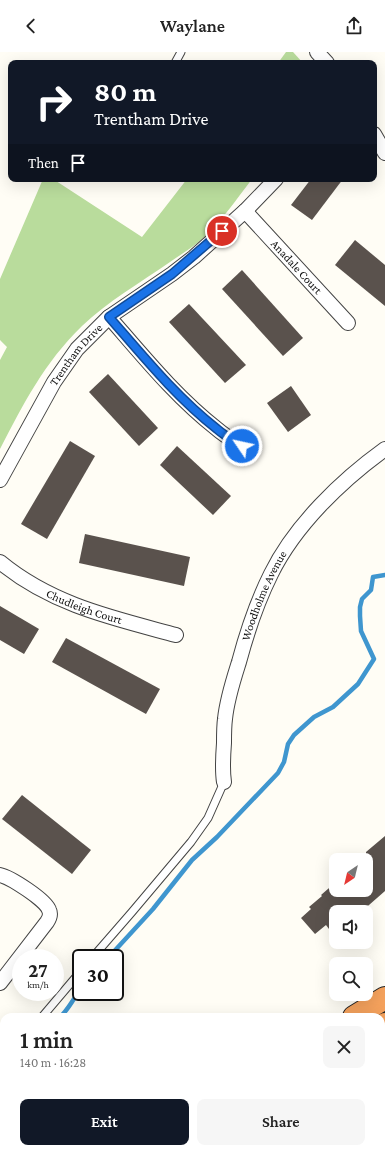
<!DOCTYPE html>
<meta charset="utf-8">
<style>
body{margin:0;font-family:"Crimson Pro",serif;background:#f6f6f6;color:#222;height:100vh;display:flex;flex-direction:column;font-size:15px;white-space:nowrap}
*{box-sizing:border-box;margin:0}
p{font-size:13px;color:#767676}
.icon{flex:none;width:22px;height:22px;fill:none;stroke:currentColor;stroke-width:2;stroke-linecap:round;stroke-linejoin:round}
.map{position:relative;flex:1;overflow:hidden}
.sheet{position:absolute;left:0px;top:961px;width:385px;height:140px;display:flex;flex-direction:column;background:#fff;border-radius:12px 12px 0 0;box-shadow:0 4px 16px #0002}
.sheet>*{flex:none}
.banner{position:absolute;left:8px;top:8px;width:369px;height:122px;border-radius:8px;box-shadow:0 4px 16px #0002;background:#111827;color:#fff;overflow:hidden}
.needle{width:26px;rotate:215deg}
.controls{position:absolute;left:329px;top:801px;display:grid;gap:8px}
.controls a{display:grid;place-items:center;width:44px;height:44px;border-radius:8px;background:#fff;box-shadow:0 4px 16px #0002;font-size:20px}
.speed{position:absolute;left:12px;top:897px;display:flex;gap:8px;font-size:20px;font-weight:700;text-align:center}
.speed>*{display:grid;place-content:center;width:52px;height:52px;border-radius:50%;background:#fff;box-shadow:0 4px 16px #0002;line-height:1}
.speed small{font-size:10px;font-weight:400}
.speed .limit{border:2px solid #111;border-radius:6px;background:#fff;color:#111}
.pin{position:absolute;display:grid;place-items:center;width:34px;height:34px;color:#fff;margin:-17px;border:2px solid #fff;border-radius:50%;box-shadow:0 1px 4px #0007}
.me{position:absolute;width:44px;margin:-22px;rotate:304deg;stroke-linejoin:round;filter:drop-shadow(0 0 3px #0008)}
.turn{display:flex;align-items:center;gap:14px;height:84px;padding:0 20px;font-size:18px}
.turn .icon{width:52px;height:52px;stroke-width:2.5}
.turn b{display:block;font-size:28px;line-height:34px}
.then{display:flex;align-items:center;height:38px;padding:0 20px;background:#0003;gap:8px;font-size:15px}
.round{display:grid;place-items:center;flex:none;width:42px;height:42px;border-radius:8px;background:#f6f6f6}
.summary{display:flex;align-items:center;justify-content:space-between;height:68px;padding:0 20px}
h1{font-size:24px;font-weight:600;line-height:30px}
.button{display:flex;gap:8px;margin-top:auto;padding:8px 20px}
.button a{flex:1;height:46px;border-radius:8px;background:#111827;color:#fff;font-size:16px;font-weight:600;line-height:46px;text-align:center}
.button a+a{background:#f6f6f6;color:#222}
header{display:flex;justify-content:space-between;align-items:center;height:52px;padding:0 20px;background:#fff;font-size:18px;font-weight:600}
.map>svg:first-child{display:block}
.forest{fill:#b9dc9c}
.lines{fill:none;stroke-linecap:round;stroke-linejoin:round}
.stream{stroke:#3f96cf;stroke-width:4.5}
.building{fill:#5a524d}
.lane-casing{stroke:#444;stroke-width:9}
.street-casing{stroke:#444;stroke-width:16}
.highway-casing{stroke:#222;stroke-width:24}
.lane{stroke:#fff;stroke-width:7}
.street{stroke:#fff;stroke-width:14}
.highway{stroke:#f5a25d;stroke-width:22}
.route-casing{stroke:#114b97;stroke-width:10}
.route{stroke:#1a73e8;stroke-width:7}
.labels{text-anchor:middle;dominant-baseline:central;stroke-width:4;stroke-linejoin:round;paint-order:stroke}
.street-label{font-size:12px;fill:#111;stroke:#fff}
</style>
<header><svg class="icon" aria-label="back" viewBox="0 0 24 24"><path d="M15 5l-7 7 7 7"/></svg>Waylane<svg class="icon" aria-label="share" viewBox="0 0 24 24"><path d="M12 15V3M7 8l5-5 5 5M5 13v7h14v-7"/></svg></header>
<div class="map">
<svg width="385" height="1101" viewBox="0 0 385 1101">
<rect width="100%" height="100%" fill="#fffdf5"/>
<g class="forest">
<polygon points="286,0 293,0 303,11 278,11"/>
<path d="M 43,127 L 53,127 L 142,185 L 187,127 L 252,127 C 236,148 221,170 202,187 C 192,196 180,203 170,210 C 140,231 108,249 82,274 C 44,311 24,351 0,397 L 0,308 L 7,295 L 0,288 L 0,227 Z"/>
</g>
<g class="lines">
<g class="stream">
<polyline points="108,906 153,857 192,808 217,785 278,721 284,710 288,692 294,683 314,665 333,655 358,632 374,607 361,579 360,564 360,555 362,547 371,538 373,525 385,523"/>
<path d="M 60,965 C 69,957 73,946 81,938"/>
</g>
</g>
<g class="building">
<polygon points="311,127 343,127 312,168 291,153"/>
<polygon points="355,188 385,213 385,254 335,213"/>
<polygon points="242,218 303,286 283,304 222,237"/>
<polygon points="189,252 246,313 225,331 169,270"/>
<polygon points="108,322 158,376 139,394 89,340"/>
<polygon points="291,334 311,363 288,380 267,351"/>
<polygon points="70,389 95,404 47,487 21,472"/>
<polygon points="177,394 231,444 213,463 160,413"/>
<polygon points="85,482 190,505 184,534 79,511"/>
<polygon points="0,554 39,577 24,602 0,588"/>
<polygon points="66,586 160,637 146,662 52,610"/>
<polygon points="22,743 91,798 72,822 2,767"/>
<polygon points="385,784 385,839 361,860 336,860 336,871 329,877 326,873 315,882 301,866 311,857 309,855 322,844 321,843 336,830 336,838 366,838 366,800"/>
</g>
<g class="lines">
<defs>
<g id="lane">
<polyline points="175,11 181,0"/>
<polyline points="92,906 132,860 191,790 208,766 224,730"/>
<polyline points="42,965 81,919"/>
</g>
<g id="street">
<polyline points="317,0 327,11"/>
<polyline points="374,82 385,101"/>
<path id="s1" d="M 245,159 L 348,271"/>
<path d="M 109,265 C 143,304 176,345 217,377 C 225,384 234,389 242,394"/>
<path id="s2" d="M 0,428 L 54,330 L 77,297 L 109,265 L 172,222 L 194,205 L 245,159 L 276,127"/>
<path id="s3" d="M 0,510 C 52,553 113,566 176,583"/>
<path id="s4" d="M 224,730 C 222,717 223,704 224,691 C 224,683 224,674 225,667 C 227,647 233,629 239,610 C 247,580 257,550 271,522 C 295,473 342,428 385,397"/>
<path d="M 0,823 C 10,825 46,848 49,858 C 51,862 49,867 47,870 L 0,931"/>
</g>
<g id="highway">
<polyline points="354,965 385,946"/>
<polyline points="381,974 385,972"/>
<polyline points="381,1028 385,1026"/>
<polyline points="0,1070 4,1070"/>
<polyline points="158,1101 178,1097"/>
</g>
</defs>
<use href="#lane" class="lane-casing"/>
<use href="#street" class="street-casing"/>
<use href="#highway" class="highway-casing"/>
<use href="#lane" class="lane"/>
<use href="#street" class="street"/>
<use href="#highway" class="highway"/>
</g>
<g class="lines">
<defs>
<path id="route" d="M 222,179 L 172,222 L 109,265 C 143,304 176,345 217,377 C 225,384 234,389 242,394"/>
</defs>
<use href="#route" class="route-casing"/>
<use href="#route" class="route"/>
</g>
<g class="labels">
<g class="street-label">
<text stroke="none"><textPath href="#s1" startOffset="76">Anadale Court</textPath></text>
<text stroke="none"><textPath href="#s2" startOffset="147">Trentham Drive</textPath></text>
<text stroke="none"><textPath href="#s4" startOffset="193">Woodholme Avenue</textPath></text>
<text stroke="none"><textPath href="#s3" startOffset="96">Chudleigh Court</textPath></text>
</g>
</g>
</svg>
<div class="controls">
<a><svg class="needle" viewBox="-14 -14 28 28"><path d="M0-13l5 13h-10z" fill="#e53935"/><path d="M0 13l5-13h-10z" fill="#767676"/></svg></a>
<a><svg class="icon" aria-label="sound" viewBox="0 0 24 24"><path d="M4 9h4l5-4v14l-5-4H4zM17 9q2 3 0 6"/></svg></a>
<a><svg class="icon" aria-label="search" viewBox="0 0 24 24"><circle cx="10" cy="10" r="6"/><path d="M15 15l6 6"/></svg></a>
</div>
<div class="speed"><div>27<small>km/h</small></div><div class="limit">30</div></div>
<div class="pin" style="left:222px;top:179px;background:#d93025"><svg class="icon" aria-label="arrive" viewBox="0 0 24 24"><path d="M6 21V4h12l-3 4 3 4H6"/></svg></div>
<svg class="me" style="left:242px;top:394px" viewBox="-20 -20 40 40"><circle r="17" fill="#1a73e8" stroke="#fff" stroke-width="3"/><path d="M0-11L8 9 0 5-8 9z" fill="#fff"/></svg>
<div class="banner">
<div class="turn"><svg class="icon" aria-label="right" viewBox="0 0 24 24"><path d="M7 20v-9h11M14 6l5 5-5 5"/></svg><div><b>80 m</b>Trentham Drive</div></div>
<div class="then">Then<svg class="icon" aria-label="arrive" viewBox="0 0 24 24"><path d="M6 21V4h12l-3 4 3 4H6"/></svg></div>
</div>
<section class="sheet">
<div class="summary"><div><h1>1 min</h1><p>140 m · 16:28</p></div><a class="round"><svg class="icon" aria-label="close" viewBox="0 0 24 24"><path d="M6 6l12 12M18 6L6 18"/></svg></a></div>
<div class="button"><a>Exit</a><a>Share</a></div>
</section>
</div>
